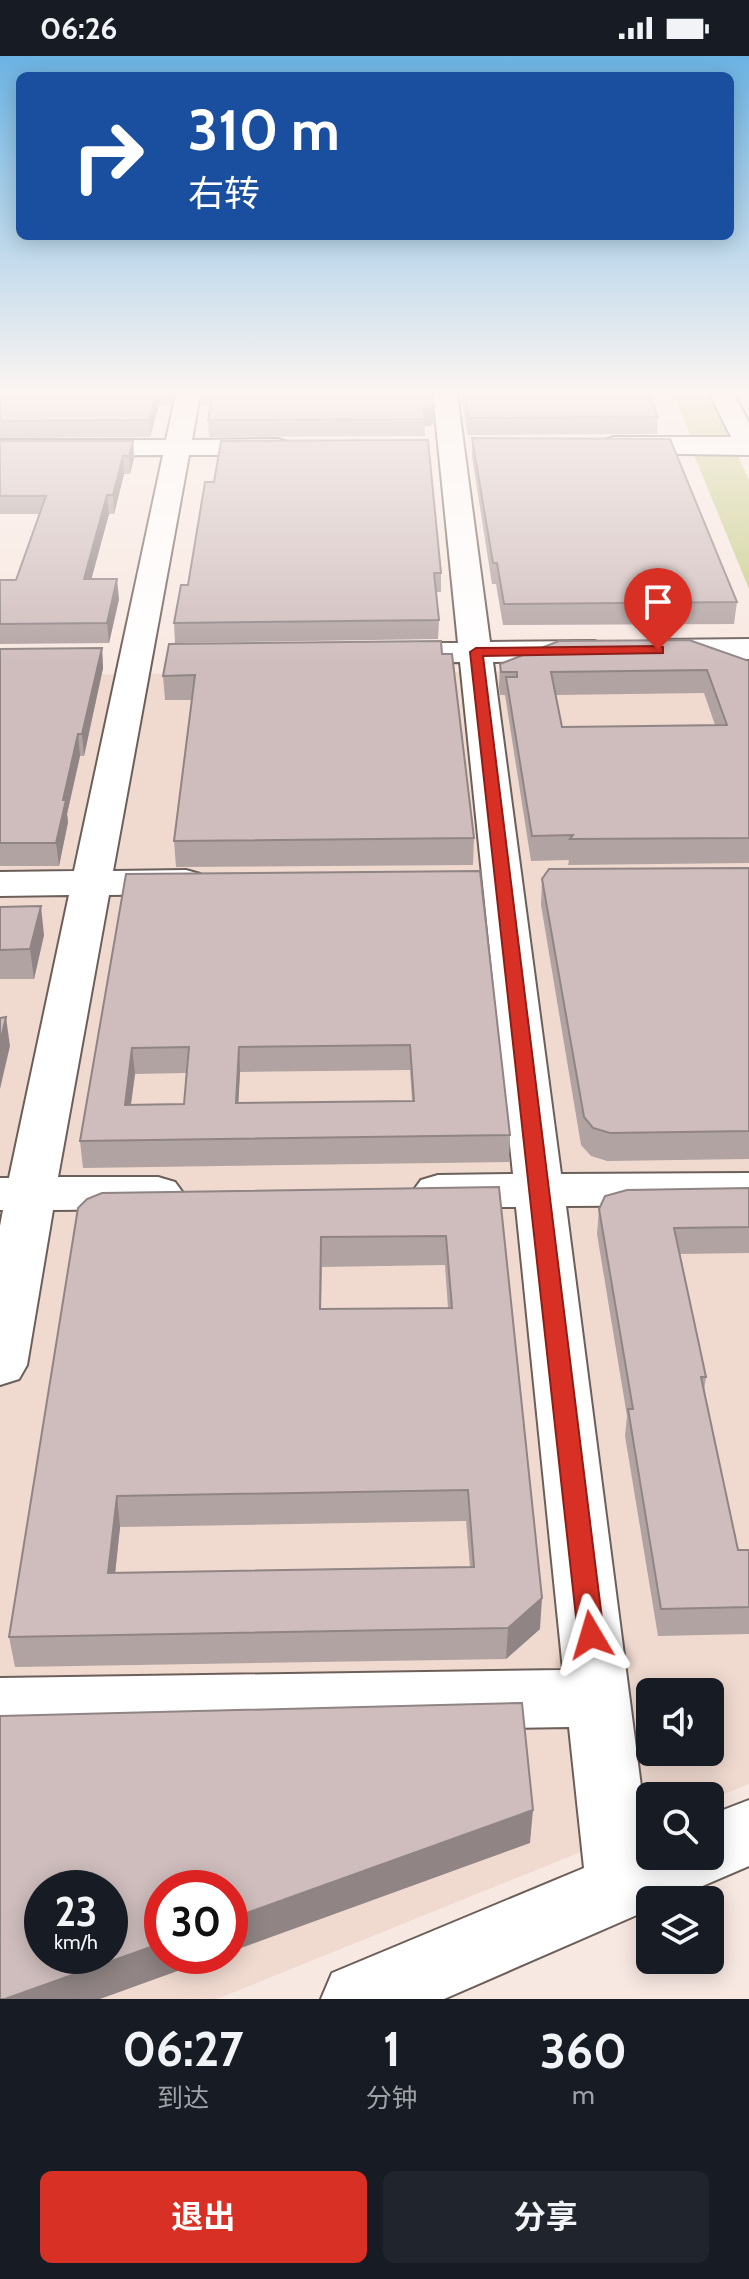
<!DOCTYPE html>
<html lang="zh">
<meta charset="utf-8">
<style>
body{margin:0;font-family:Cabin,"Noto Sans SC",sans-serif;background:#20242c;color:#f1f3f6;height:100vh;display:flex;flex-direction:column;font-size:30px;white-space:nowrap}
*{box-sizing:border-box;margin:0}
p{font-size:26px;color:#9ea1a6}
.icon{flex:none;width:44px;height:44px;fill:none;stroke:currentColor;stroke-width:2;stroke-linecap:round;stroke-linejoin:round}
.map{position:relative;height:1943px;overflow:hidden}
.drawer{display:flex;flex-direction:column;background:#171b24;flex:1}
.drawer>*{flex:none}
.hud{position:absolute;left:16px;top:16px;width:718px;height:168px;border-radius:12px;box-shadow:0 4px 20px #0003;background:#1a4fa0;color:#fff;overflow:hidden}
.buttons{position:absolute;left:636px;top:1622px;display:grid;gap:16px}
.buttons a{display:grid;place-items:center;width:88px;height:88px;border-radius:12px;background:#171b24;box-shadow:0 4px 20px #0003;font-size:40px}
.speed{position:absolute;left:24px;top:1814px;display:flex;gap:16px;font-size:40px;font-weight:700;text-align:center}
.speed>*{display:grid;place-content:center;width:104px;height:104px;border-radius:50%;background:#171b24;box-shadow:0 4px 20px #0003;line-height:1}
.speed small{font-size:20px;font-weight:400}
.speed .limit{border:12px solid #d22;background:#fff;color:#111}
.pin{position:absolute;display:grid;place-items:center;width:68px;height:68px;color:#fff;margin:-82px -34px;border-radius:50% 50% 50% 0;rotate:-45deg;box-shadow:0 0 8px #0007}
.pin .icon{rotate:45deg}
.me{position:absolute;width:88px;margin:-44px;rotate:353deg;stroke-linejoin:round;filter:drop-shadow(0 0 6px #0008)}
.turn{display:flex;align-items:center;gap:28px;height:168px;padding:0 40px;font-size:36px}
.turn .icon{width:104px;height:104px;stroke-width:2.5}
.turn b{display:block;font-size:56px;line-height:68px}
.eta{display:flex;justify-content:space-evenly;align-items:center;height:136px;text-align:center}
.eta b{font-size:48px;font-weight:700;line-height:56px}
.primary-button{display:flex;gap:16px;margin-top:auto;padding:16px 40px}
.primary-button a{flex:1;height:92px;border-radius:12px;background:#d93025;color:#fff;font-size:32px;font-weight:700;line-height:92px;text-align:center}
.primary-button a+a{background:#20242c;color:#f1f3f6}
.status{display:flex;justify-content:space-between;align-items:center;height:56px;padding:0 40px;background:#171b24;direction:ltr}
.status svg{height:22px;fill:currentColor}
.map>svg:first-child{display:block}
.built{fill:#f0dad0;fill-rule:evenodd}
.green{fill:#c8cd89}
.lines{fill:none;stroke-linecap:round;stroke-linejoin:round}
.minor-casing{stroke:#6c5f59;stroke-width:4}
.minor{fill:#fff;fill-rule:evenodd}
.wall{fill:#b1a3a2;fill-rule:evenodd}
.shaded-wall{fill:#908484}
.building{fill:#cebdbc;stroke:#908484;stroke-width:2;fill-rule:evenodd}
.route{fill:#d93025;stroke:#8d1f18;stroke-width:2}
</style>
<div class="status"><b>06:26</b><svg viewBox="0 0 49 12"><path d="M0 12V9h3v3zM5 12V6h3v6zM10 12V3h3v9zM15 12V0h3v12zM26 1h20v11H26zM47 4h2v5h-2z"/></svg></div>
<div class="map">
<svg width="749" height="1943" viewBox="0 0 749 1943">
<rect width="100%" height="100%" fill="#f8e8e2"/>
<path class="built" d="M 749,614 L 749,1728 L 710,1744 L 710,1740 L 650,1740 L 650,1768 L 217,1943 L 0,1943 L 0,619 ZM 650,1636 L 710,1636 L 710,1696 L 650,1696 ZM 42,1832 L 110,1832 L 110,1900 L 42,1900 ZM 162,1832 L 230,1832 L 230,1900 L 162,1900 Z"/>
<g class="green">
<polygon points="673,338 709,338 729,382 693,385"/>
<polygon points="692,394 736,396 749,424 749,533"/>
</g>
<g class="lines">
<defs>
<g id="minor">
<polygon points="176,338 200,338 192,384 278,383 287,386 291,391 287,396 278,399 189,399 113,815 186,814 200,818 206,826 200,834 186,838 109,839 58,1121 158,1121 175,1126 183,1137 175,1148 158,1153 53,1154 27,1309 19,1323 0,1329 0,1170 3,1154 0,1154 0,1122 9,1122 69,839 0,840 0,816 74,815 163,399 0,400 0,384 166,384"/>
<polygon points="433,338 457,338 490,586 594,585 605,588 610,595 605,602 594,605 493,606 561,1118 749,1117 749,1149 566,1150 650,1800 710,1800 710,1759 749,1744 749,1810 670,1844 650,1844 650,1853 646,1855 444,1943 321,1943 332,1917 584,1812 569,1671 0,1680 0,1622 563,1614 516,1151 438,1151 421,1146 413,1135 421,1124 438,1119 513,1118 460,606 382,607 371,604 366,597 371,590 382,587 458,587"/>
<polygon points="710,338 734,338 749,367 749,399 614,397 605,394 601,389 605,384 614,381 731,381"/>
<polygon points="749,583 749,603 658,604 647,601 642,594 647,587 658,584"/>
</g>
</defs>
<use href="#minor" class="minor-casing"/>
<use href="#minor" class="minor"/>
</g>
<g class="wall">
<polygon points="0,338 175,338 170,349 159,349 150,381 0,382"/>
<polygon points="200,338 432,338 434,352 433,369 425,370 425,380 209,381 208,364 210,349 201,349"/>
<polygon points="460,338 649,338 658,361 657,378 468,379"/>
<polygon points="472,382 737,546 734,568 503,569 496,528 492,528 472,401"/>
<polygon points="0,385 133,385 134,402 130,418 124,418 114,458 109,458 91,523 119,543 109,587 0,588 0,524 16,524 39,458 0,458"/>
<polygon points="441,517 441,536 436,536 439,564 438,583 175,587 174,567 181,529"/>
<polygon points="102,592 103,612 84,700 80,700 67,758 68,766 59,810 0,810 0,593"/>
<polygon points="442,598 474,782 473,809 176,811 174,785 192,644 165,644 163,620"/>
<path d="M 749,605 L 749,807 L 568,809 L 569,804 L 531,805 L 505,639 L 500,639 L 499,631 L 500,608 ZM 704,637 L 715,669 L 562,671 L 555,639 Z"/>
<polygon points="749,812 749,1103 607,1105 591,1100 581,1089 541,849 542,823"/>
<path d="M 480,815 L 510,1079 L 509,1106 L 83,1112 L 80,1085 L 126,818 ZM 410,1014 L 412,1045 L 238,1047 L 240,1016 ZM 186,1017 L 184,1048 L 131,1049 L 135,1018 Z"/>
<polygon points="0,851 44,879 34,923 0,923"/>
<path d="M 499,1131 L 540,1573 L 506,1603 L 15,1611 L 9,1581 L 78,1152 ZM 445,1209 L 448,1252 L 321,1253 L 322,1211 ZM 466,1465 L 470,1511 L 115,1517 L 120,1471 Z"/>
<polygon points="749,1132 749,1197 679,1198 706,1321 704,1335 738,1494 749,1494 749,1578 658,1580 625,1380 627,1360 597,1178 599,1153"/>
</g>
<g class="shaded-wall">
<polygon points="156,338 158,338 159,349 150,381 149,364"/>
<polygon points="170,338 175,338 170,349"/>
<polygon points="434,352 433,369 425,370 424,353"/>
<polygon points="133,385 134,402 130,418 129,400"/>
<polygon points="123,400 124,418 114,458 113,439"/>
<polygon points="107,439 109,458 86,543 84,523"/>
<polygon points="117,523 119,543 109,587 107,567"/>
<polygon points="102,592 103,612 84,700 82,678"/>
<polygon points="78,678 80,700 67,758 68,766 59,810 56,787 63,744"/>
<polygon points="41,850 44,879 34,923 30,893"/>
<polygon points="6,961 10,990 0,1033 0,987"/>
<polygon points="239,991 240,1016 237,1074 236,1047"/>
<polygon points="132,992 135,1018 127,1075 125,1049"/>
<polygon points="117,1440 120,1471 112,1547 108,1517"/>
<polygon points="542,1542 540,1573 506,1603 508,1572"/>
<polygon points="533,1754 530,1787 230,1896 230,1863"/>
<polygon points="162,1887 162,1900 219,1900 100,1943 5,1943"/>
</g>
<g class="building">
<polygon points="0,338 156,338 149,364 0,365"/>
<polygon points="212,338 432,338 434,352 424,353 425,363 208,364"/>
<polygon points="464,338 649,338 658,361 469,362"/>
<polygon points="472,382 670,383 737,546 504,548 497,507 493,507"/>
<polygon points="428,384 441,517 434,517 439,564 174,567 181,529 188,529 205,426 214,426 221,385"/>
<polygon points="0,385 133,385 129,400 123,400 113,439 107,439 84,523 117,523 107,567 0,568 0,524 16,524 46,440 0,440"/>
<path d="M 689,584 L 749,605 L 749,782 L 570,783 L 573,779 L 532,780 L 506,621 L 517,621 L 517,616 L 501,616 L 500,608 L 559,585 ZM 707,614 L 727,669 L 562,671 L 551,616 Z"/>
<polygon points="441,585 442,598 452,598 474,782 174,785 195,619 163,620 169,588"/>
<polygon points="102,592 82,678 78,678 63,744 66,744 56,787 0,787 0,593"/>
<polygon points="749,812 749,1075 610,1077 593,1072 584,1061 542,823 549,813"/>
<path d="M 480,815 L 510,1079 L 80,1085 L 126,818 ZM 410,989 L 414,1045 L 236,1047 L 239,991 ZM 189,991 L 184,1048 L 125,1049 L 132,992 Z"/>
<polygon points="41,850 30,893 0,894 0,851"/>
<polygon points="6,961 0,987 0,962"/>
<path d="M 499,1131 L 542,1542 L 508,1572 L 9,1581 L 78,1152 L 87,1143 L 102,1137 ZM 446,1180 L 452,1252 L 320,1253 L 321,1181 ZM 468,1434 L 474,1511 L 108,1517 L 117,1440 Z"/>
<polygon points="749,1132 749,1171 674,1172 706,1321 701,1321 738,1494 749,1494 749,1551 661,1553 628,1353 633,1353 599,1153 605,1140 627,1134"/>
<path d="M 522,1647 L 533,1754 L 230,1863 L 230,1832 L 162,1832 L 162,1887 L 5,1943 L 0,1943 L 0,1660 ZM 42,1832 L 110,1832 L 110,1900 L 42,1900 Z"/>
</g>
<linearGradient id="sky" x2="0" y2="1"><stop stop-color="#6cb3e3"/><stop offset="0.55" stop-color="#fcf5f2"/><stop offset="1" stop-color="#fcf5f2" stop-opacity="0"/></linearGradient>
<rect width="749" height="610" fill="url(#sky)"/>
<polygon class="route" points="658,590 663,591 663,597 483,600 604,1579 601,1587 591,1590 582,1587 578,1579 470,596 476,592"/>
</svg>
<div class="buttons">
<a><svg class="icon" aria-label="sound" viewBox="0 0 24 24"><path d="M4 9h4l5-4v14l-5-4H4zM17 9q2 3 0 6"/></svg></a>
<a><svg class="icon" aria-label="search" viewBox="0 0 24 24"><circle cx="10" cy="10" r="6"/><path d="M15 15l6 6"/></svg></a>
<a><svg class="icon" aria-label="layers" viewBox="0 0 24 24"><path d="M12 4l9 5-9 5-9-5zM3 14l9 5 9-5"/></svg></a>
</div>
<div class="speed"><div>23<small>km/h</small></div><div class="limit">30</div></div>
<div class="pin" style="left:658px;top:594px;background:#d93025"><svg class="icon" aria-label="arrive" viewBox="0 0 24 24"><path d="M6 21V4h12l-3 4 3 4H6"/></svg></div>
<svg class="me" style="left:591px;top:1579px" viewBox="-20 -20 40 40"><path d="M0-17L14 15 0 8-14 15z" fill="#d93025" stroke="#fff" stroke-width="4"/></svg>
<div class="hud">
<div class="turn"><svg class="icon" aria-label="right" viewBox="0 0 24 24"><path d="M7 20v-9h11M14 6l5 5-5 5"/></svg><div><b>310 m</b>右转</div></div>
</div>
</div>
<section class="drawer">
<div class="eta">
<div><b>06:27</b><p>到达</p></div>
<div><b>1</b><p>分钟</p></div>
<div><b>360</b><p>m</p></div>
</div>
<div class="primary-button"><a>退出</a><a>分享</a></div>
</section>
